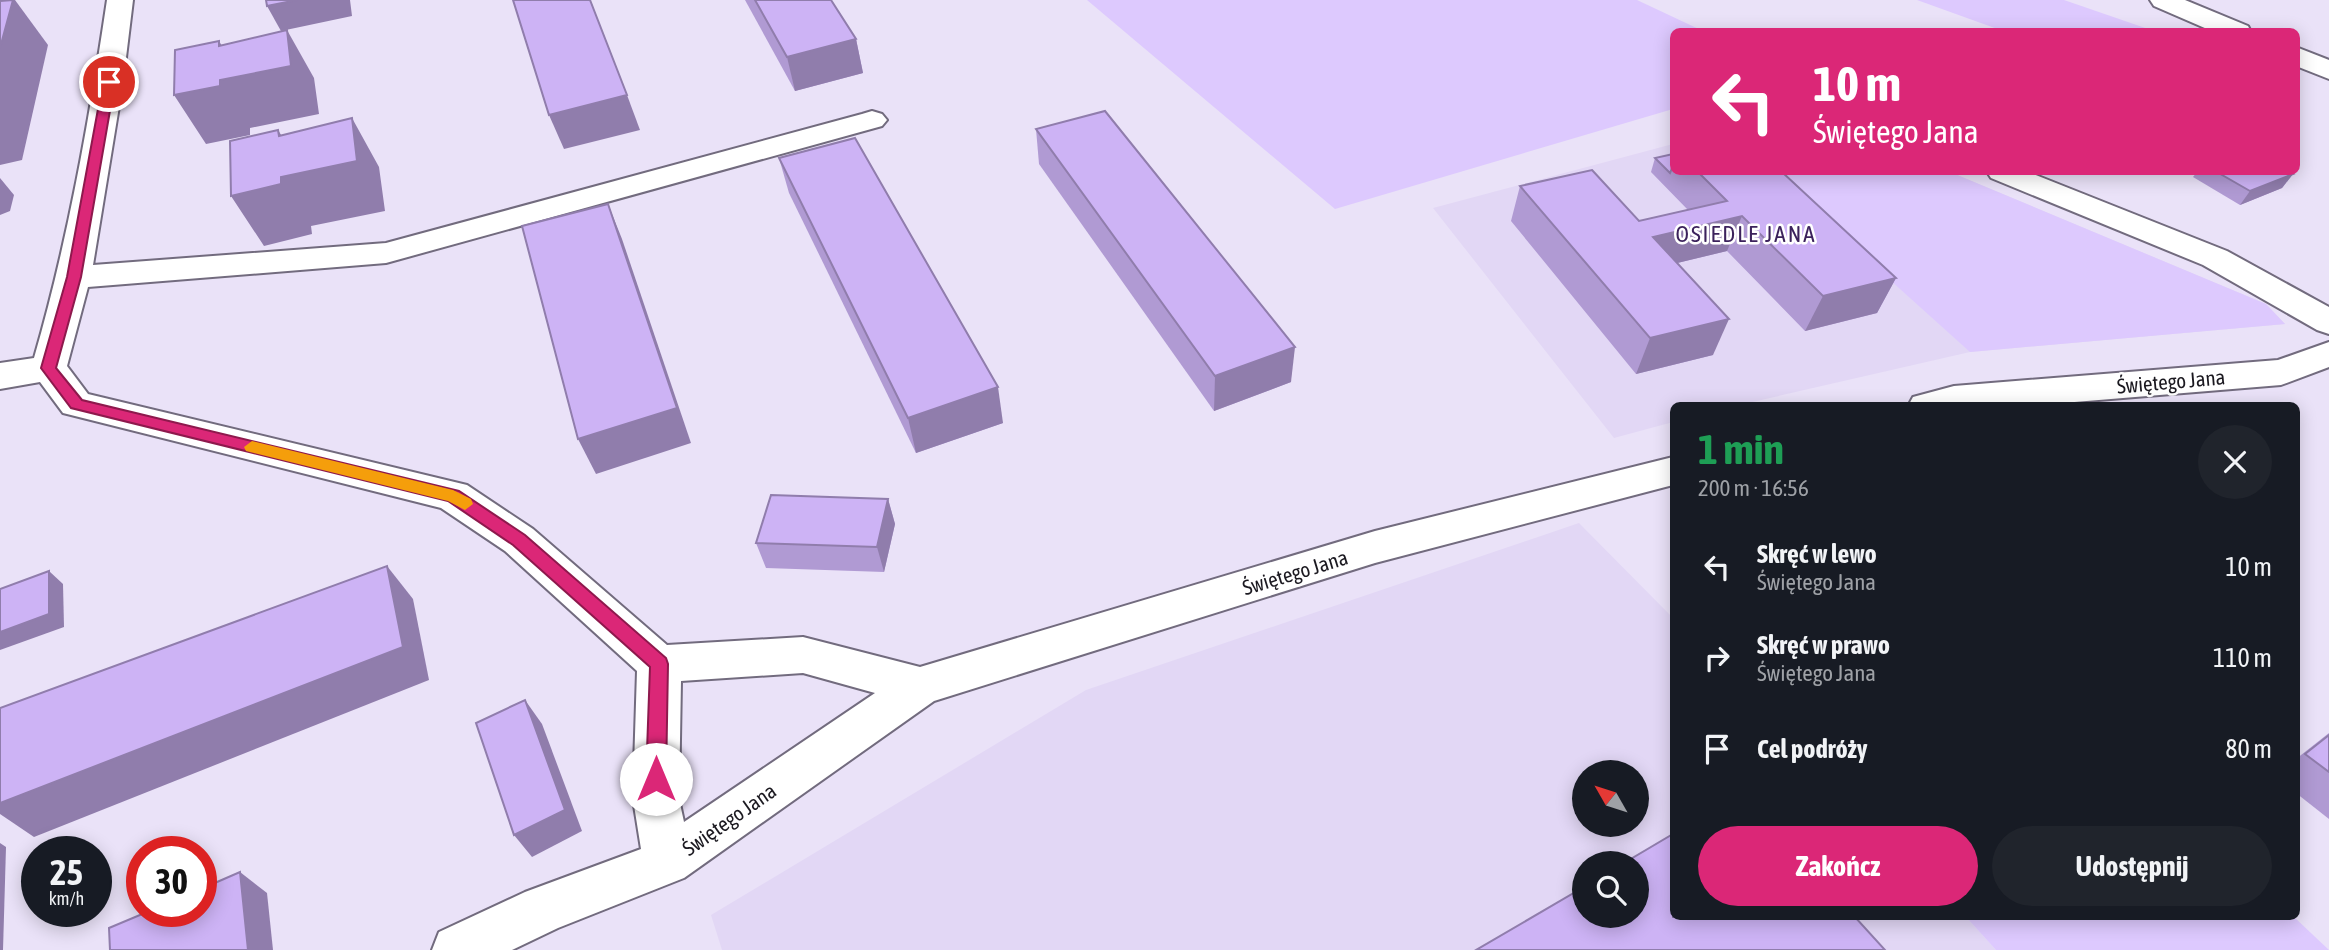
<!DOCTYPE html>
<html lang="pl">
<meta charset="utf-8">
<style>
body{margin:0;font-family:"Asap Condensed",sans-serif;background:#20242c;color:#f1f3f6;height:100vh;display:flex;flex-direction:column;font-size:26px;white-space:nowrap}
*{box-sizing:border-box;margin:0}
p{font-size:23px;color:#9ea1a6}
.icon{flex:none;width:38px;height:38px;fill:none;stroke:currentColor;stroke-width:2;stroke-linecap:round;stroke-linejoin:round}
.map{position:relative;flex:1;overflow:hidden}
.sheet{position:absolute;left:1670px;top:402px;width:630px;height:518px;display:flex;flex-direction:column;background:#171b24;border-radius:10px;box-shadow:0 4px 18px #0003}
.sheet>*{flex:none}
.hud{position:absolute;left:1670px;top:28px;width:630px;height:147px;border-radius:10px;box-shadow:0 4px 18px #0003;background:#db2777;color:#fff;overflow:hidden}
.needle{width:46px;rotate:309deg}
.controls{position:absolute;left:1572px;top:760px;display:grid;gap:14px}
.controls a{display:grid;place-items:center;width:77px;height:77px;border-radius:50%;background:#171b24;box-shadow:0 4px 18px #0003;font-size:35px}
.speed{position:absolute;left:21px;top:836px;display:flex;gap:14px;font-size:35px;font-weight:700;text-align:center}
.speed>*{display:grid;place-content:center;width:91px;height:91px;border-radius:50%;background:#171b24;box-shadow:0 4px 18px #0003;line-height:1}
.speed small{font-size:18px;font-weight:400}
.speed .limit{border:10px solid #d22;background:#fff;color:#111}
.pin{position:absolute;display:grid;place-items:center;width:60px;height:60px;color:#fff;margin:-30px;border:4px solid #fff;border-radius:50%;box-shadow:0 2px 7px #0007}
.me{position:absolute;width:77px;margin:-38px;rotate:0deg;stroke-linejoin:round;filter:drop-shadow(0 0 5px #0008)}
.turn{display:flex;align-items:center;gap:24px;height:147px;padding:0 28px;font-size:32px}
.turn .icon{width:91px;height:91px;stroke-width:2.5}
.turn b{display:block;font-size:49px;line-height:60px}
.round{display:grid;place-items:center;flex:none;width:74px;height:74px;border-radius:37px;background:#20242c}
.summary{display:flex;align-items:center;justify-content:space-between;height:119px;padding:0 28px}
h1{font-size:42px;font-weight:700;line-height:52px;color:#1e9e55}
.primary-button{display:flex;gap:14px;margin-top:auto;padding:14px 28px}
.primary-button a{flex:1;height:80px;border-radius:42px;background:#db2777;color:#fff;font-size:28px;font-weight:700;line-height:80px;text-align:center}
.primary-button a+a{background:#20242c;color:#f1f3f6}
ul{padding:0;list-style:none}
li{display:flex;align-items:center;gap:21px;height:91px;padding:0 28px}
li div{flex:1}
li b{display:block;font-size:26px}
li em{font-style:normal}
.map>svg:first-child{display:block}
.built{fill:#e2d7f5;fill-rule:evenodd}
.green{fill:#ddc9fe}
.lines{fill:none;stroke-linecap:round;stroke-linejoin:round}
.minor-casing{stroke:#726b7e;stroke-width:4}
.minor{fill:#fff;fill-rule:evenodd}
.wall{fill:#b09ad3}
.shaded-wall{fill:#907dac}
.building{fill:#cdb3f5;stroke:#907dac;stroke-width:2}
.route{fill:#db2777;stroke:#8e194d;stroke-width:2}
.slow{fill:#f59e0b}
.labels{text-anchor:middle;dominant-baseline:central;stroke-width:5;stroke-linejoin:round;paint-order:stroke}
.street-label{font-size:21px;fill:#1b1920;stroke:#fff}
.neighbourhood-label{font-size:23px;letter-spacing:2px;fill:#3c225c;stroke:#fff}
</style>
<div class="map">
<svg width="2329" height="950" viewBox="0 0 2329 950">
<rect width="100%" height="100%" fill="#eae2f8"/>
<g class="built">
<polygon points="1673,144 1673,172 1950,172 2266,304 2285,324 1970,352 1735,406 1673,406 1673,422 1614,438 1433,208"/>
<path d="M 1579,523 L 1673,618 L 1673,917 L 1966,917 L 1996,950 L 722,950 L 711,915 L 1086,690 ZM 1584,772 L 1636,772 L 1636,824 L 1584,824 ZM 1584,863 L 1636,863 L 1636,915 L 1584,915 Z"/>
</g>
<g class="green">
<polygon points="1087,0 1637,0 1703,31 1673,32 1673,109 1335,209"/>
<polygon points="1917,0 2064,0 2154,31 2003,31"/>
<polygon points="1770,172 1950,172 2266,304 2285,324 1970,352"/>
<polygon points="1966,917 2294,917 2329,950 1996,950"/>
</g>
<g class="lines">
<defs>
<g id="minor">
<path d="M 107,0 L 133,0 L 123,82 L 93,265 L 386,243 L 862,114 L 872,111 L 882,114 L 887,120 L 882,126 L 386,263 L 88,287 L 67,366 L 88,394 L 467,485 L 533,529 L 667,645 L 803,637 L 920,667 L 1375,531 L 1673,457 L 1673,485 L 1375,563 L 934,701 L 684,878 L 558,928 L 512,950 L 432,950 L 439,932 L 525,892 L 641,849 L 633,799 L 637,671 L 505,551 L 441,508 L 63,413 L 40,382 L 0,389 L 0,363 L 34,358 C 68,241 89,121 107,0 ZM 803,673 L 875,693 L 684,822 L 679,799 L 681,681 Z"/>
<polygon points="2150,0 2185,0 2248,26 2251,32 2214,32 2154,6"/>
<polygon points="2296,47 2329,60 2329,79 2296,66"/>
<polygon points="1987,172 2028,172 2227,251 2329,307 2329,334 2317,330 2203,265 1991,178"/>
<polygon points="2329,342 2329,367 2281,385 2026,406 1908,406 1913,397 1954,386 2278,360"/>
</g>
</defs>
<use href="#minor" class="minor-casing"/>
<use href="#minor" class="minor"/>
</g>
<g class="wall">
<polygon points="745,0 831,0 856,39 863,73 795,91"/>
<polygon points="1036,129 1291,382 1214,411 1039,164"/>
<polygon points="1673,154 1673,172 1782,172 1896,278 1877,313 1805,331 1727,251 1677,263 1713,355 1636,374 1511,221 1520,186 1639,221 1688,210 1651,172 1655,158"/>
<polygon points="779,158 1003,423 916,453 789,193"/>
<polygon points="2197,172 2288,172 2293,174 2282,188 2240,205 2193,177"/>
<polygon points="888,499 895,524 884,572 766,568 756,543"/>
<polygon points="2329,733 2329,819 2296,793 2296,759"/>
</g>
<g class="shaded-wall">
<polygon points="13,0 15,0 48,45 22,160 0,165 0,48"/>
<polygon points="297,0 350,0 352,16 281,31 267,6"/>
<polygon points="287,30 314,78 319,114 250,128 250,135 206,144 174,95 219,46 219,41 240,76"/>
<polygon points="856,39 863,73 795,91 787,57"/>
<polygon points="627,95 640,130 564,149 549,115"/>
<polygon points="352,118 379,167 385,211 311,226 312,234 264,246 231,196 279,136 278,130 304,172"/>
<polygon points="2293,174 2282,188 2240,205 2250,191"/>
<polygon points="0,178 14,195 10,211 0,215"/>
<polygon points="608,204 622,239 691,443 596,474 578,439"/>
<polygon points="1742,216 1727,251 1640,272 1653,237"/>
<polygon points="1896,278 1877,313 1805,331 1823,296"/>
<polygon points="1729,319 1713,355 1636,374 1650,338"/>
<polygon points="1295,347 1291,382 1214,411 1215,376"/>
<polygon points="998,387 1003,423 916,453 908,418"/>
<polygon points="888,499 895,524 884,572 877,547"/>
<polygon points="387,566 413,599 429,680 34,837 0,814 0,803"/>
<polygon points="49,571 63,584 64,627 0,650 0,632"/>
<polygon points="525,700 542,724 582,831 532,857 514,835"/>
<polygon points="0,843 6,847 3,950 0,950"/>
<polygon points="240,872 267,893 273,950 248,950"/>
</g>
<g class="building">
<polygon points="13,0 0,48 0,1"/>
<polygon points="266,0 297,0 267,6"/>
<polygon points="513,0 590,0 627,95 549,115"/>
<polygon points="755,0 831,0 856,39 787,57"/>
<polygon points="287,30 291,66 220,80 220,86 174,95 175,50 219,41 219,46"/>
<polygon points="1105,111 1295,347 1215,376 1036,129"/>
<polygon points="352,118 357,161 281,177 281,184 231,196 230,141 278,130 279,136"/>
<polygon points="855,138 998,387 908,418 779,158"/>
<polygon points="1673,154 1673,166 1670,173 1655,158"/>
<polygon points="1592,170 1639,221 1727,201 1698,172 1782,172 1896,278 1823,296 1742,216 1653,237 1729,319 1650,338 1520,186"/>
<polygon points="2217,172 2288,172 2293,174 2250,191"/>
<polygon points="608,204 677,408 578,439 522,226"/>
<polygon points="771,495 888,499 877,547 756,543"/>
<polygon points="387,566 403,647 0,803 0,708"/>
<polygon points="49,571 49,614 0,632 0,589"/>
<polygon points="525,700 565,810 514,835 476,723"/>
<polygon points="2329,735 2329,772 2305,754"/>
<polygon points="1673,834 1673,917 1855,917 1885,950 1476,950 1584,887 1584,915 1636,915 1636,863 1624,863"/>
<polygon points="240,872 248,950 110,950 109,928 147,912 201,912 201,889"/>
</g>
<polygon class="route" points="109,79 115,82 81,277 56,368 82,400 459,491 525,535 666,658 668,664 666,779 663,786 656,788 649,786 646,779 650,667 513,545 448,501 71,408 41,368 67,277 103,82"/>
<polygon class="slow" points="252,441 453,490 471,499 473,504 465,510 448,501 246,451 244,447"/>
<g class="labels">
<g class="street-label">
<text transform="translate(2171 381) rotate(-5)">Świętego Jana</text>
<text transform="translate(1295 572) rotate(-17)">Świętego Jana</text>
<text transform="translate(729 819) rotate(-35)">Świętego Jana</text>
</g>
<g class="neighbourhood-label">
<text x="1746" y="234">OSIEDLE JANA</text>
</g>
</g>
</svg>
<div class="controls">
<a><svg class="needle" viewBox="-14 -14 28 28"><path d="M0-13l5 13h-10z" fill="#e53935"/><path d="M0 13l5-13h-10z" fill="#9ea1a6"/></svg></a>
<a><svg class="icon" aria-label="search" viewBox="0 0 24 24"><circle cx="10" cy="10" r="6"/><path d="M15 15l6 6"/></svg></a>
</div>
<div class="speed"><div>25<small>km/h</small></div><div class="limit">30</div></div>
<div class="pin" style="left:109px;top:82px;background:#d93025"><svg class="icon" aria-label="arrive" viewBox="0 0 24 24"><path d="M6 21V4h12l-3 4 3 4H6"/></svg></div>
<svg class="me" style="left:656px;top:779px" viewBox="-20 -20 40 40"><circle r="19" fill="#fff"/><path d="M0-13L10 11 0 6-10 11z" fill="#db2777"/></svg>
<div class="hud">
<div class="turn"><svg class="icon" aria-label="left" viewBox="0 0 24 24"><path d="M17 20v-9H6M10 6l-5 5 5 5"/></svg><div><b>10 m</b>Świętego Jana</div></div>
</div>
<section class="sheet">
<div class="summary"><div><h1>1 min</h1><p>200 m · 16:56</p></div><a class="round"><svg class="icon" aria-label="close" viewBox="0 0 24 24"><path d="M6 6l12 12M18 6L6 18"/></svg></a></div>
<ul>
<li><svg class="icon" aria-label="left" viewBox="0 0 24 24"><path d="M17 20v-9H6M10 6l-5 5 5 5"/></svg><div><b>Skręć w lewo</b><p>Świętego Jana</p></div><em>10 m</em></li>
<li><svg class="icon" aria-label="right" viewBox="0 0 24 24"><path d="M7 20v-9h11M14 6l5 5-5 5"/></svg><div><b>Skręć w prawo</b><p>Świętego Jana</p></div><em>110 m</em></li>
<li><svg class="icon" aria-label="arrive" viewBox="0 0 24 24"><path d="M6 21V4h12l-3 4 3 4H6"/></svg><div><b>Cel podróży</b></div><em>80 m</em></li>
</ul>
<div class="primary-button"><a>Zakończ</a><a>Udostępnij</a></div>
</section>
</div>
